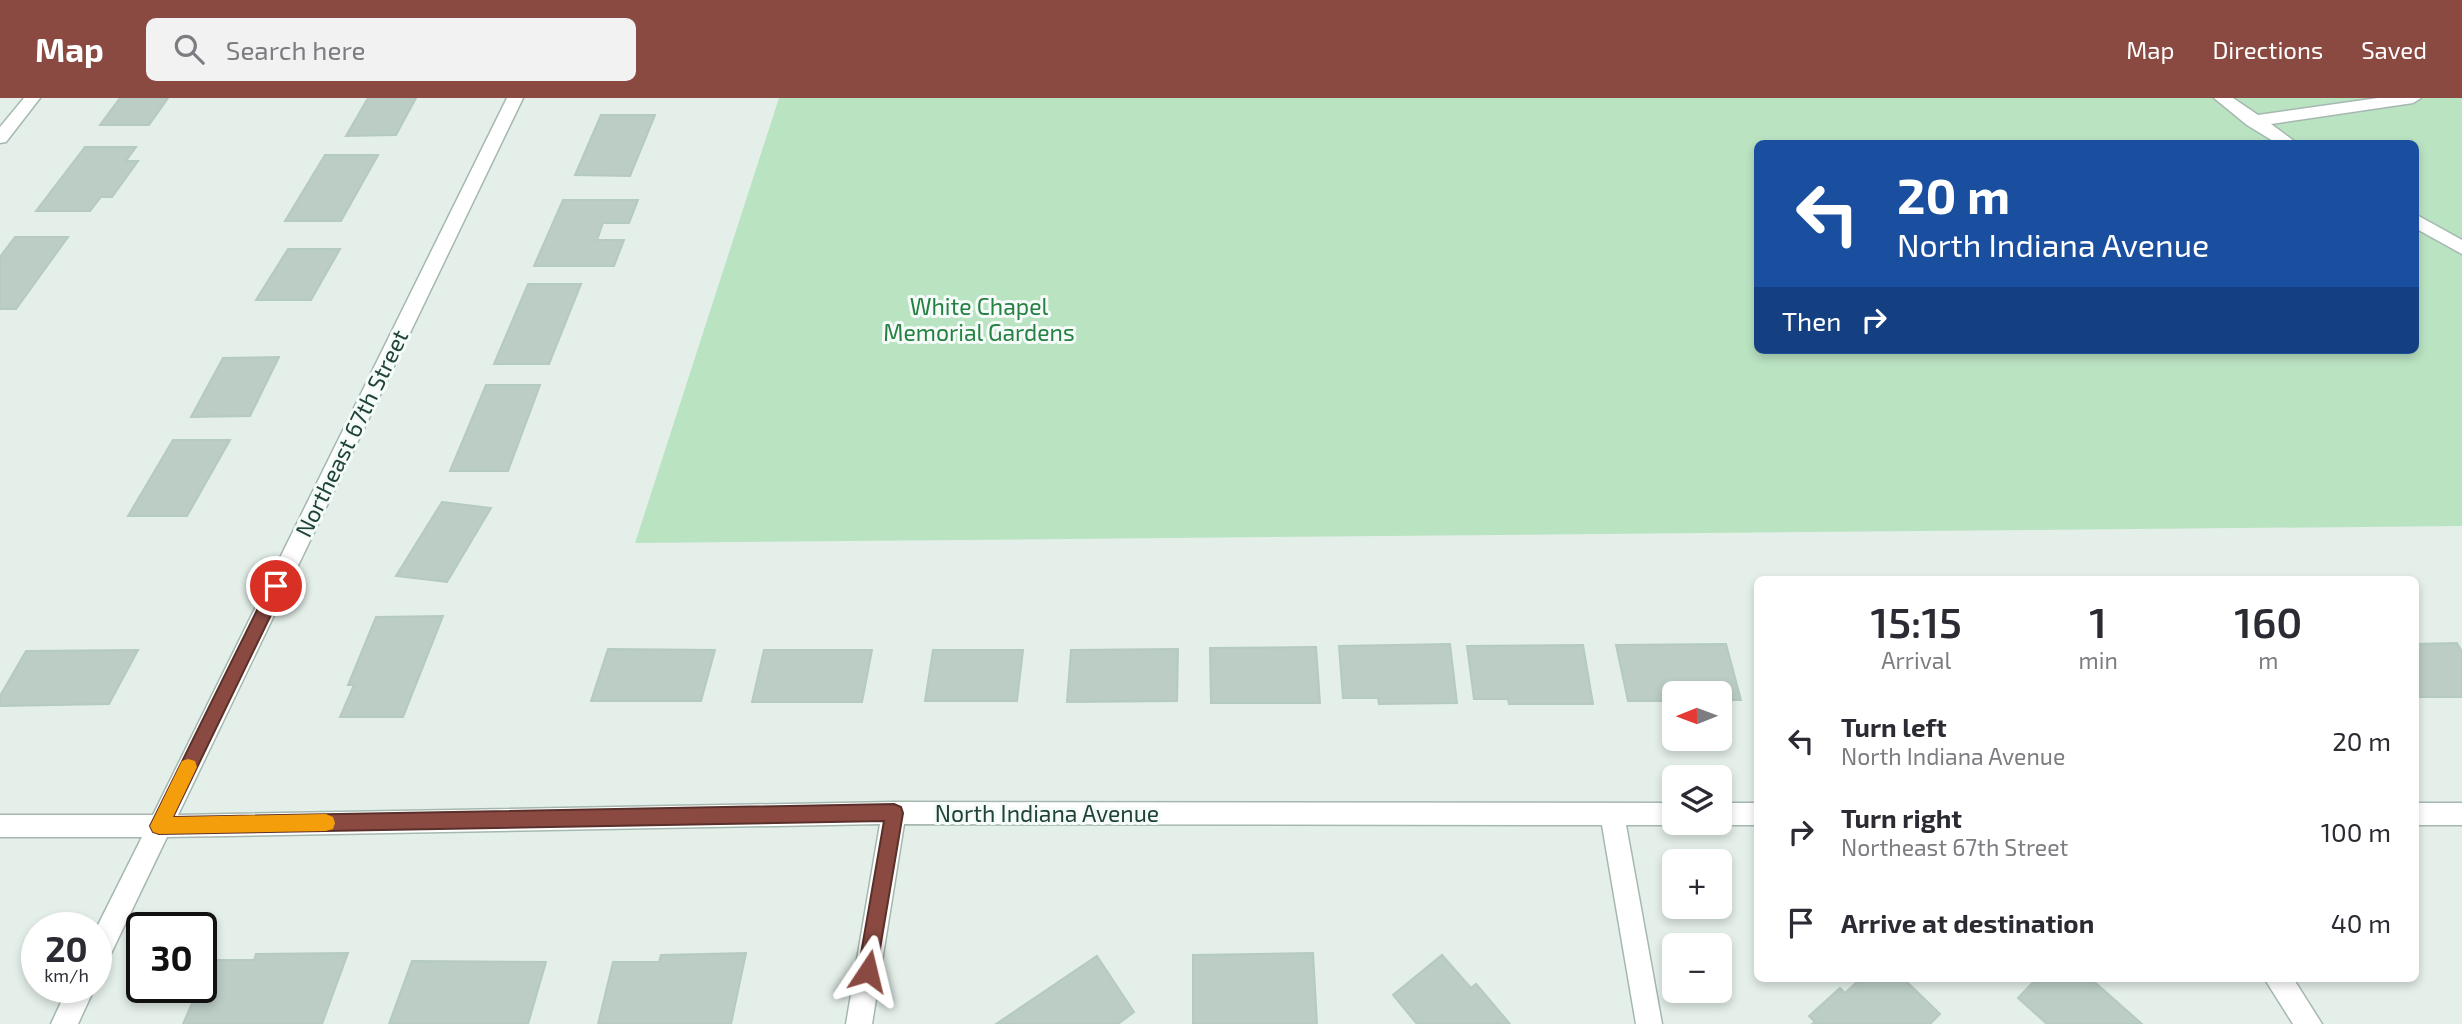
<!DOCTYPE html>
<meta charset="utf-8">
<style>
body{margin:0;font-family:"Exo 2",sans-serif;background:#f2f2f3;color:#2b2b33;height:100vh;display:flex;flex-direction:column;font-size:26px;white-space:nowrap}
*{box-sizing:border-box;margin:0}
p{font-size:23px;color:#7c7c81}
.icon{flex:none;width:38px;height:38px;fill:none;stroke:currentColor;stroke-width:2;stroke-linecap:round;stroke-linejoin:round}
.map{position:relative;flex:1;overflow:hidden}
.side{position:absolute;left:1754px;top:478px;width:665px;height:406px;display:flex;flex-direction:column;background:#fff;border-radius:10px;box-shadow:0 4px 10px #0003}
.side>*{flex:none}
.banner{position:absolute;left:1754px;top:42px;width:665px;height:214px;border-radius:10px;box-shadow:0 4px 10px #0003;background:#1a4fa0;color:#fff;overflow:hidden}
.needle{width:46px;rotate:269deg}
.fabs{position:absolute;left:1662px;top:583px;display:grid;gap:14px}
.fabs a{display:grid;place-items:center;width:70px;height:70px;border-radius:10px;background:#fff;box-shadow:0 4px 10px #0003;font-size:35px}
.speed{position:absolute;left:21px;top:814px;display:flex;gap:14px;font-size:35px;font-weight:700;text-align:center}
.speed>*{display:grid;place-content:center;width:91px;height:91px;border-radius:50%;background:#fff;box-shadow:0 4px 10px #0003;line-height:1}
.speed small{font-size:18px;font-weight:400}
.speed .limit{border:4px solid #111;border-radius:10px;background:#fff;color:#111}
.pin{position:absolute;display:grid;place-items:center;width:60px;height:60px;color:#fff;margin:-30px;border:4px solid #fff;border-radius:50%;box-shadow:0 2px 7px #0007}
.me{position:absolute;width:77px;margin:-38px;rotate:10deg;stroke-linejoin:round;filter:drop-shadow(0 0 5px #0008)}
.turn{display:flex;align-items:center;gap:24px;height:147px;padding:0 28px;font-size:32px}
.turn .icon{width:91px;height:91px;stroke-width:2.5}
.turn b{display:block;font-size:49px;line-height:60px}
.then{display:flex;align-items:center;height:66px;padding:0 28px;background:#0003;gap:14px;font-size:26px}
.eta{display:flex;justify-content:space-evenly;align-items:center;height:119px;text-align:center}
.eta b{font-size:42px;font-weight:600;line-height:49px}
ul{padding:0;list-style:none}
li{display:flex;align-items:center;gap:21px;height:91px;padding:0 28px}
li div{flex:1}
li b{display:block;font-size:26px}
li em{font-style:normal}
header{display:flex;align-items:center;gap:42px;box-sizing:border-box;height:98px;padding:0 35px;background:#8a4a41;color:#fff}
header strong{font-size:33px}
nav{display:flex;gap:38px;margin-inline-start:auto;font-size:24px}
.search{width:490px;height:63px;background:#f2f2f3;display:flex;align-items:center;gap:18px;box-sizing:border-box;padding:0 24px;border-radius:10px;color:#7c7c81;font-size:26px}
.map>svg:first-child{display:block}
.green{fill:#bae3c2;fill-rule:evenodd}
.building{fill:#bbcdc5;stroke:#b5cac0;stroke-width:2}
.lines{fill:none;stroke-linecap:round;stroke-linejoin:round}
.minor-casing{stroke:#a5b8b0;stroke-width:3}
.minor{fill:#fff;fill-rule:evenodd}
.route{fill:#8a4a41;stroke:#5a302a;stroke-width:2}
.slow{fill:#f59e0b}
.labels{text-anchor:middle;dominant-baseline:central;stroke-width:6;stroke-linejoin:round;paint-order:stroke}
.park-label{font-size:23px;fill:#258042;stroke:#f5fbf8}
.street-label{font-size:23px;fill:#204338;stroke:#f5fbf8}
</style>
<header>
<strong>Map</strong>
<div class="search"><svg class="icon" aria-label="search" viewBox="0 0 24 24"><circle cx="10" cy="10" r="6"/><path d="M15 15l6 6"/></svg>Search here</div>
<nav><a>Map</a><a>Directions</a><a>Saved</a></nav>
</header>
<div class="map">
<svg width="2462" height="926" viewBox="0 0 2462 926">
<rect width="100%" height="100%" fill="#e4efe9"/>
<path class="green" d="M 779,0 L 2462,0 L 2462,428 L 635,445 ZM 1757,46 L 2415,46 L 2415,252 L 1757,252 Z"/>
<g class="building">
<polygon points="120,0 168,0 149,27 100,27"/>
<polygon points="368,0 416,0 396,37 346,38"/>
<polygon points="601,17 655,17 630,78 575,77"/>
<polygon points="85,49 136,49 126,63 138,63 112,99 101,99 90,113 36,113"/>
<polygon points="325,57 378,57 341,123 285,123"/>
<polygon points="563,102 638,102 629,125 603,125 597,142 624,142 614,168 534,168"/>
<polygon points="15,139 68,139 16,211 0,211 0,159"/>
<polygon points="288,151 340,151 311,202 256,202"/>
<polygon points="528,186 581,186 549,266 494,266"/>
<polygon points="279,259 250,318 191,319 223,260"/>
<polygon points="486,287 540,287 508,373 450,373"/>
<polygon points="173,342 230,342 187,418 128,418"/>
<polygon points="442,404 491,410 447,484 396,478"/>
<polygon points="443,518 403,619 340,619 354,587 348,587 376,519"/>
<polygon points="2457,545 2462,554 2462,599 2415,599 2415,546"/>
<polygon points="1450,546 1457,605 1379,606 1378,600 1343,600 1339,548"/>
<polygon points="1726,546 1741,602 1720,602 1720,595 1675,595 1675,603 1628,603 1616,547"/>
<polygon points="1583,547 1593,606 1509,606 1508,601 1474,601 1467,548"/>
<polygon points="1316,549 1320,605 1211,605 1210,550"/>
<polygon points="608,551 715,552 701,603 591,603"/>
<polygon points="1178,551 1177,603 1067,604 1071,552"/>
<polygon points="138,552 109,606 0,608 0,598 26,553"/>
<polygon points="764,552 872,552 862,604 752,604"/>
<polygon points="933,552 1023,552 1017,603 925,603"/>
<polygon points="348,855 322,926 183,926 199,889 201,889 211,862 254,862 256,856"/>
<polygon points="746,855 731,926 598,926 613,864 659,864 661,857"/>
<polygon points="1313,855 1317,926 1193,926 1193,857"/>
<polygon points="1442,857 1471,890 1476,886 1510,926 1417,926 1393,897"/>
<polygon points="1097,858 1134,914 1118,926 996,926"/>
<polygon points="412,863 546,864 528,926 389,926"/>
<polygon points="1861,880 1903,880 1940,916 1930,926 1812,926 1815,924 1809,918 1840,890 1845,895"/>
<polygon points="2037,880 2090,880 2142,926 2047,926 2018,900"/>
</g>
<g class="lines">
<defs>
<g id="minor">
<polygon points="24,0 40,0 6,44 0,45 0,29"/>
<polygon points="507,0 523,0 178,717 894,704 1675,705 1675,724 1682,724 1675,727 1626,727 1662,926 1636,926 1602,727 904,726 872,926 846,926 880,726 167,739 105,868 96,871 96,831 142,739 0,739 0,717 153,717"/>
<polygon points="2214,0 2233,0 2258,17 2378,0 2421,0 2413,5 2271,26 2298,46 2278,46 2247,27"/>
<polygon points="2415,116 2462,142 2462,156 2415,130"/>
<polygon points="1720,705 1757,705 1757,727 1720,727 1713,724 1720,724"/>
<rect x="2415" y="705" width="47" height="22"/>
<polygon points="2264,880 2293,880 2322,926 2293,926"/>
<polygon points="68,889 95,889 78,926 51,926"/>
</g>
</defs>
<use href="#minor" class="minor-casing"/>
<use href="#minor" class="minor"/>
</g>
<polygon class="route" points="276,482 282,484 285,488 173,719 894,706 901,709 903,715 875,880 868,883 861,880 858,873 884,723 159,736 153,734 150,728 153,722 271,484"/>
<polygon class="slow" points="188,661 195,663 197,669 173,719 326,716 333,719 335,725 333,731 326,733 159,736 153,734 150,728 153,722 182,663"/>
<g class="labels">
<g class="park-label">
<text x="979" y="208">White Chapel<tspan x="979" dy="26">Memorial Gardens</tspan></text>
</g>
<g class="street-label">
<text transform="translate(351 335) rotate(-64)">Northeast 67th Street</text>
<text x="1047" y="715">North Indiana Avenue</text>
</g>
</g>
</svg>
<div class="fabs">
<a><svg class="needle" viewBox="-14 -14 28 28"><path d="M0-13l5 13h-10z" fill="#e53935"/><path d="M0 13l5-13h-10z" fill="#7c7c81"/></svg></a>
<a><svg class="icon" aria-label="layers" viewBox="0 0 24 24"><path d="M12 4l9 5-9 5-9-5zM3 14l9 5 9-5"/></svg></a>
<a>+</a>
<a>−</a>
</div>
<div class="speed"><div>20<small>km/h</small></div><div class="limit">30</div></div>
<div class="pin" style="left:276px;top:488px;background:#d93025"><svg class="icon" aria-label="arrive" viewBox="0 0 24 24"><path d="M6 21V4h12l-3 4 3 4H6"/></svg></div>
<svg class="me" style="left:868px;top:873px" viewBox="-20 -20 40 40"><path d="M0-17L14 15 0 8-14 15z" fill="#8a4a41" stroke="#fff" stroke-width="4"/></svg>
<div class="banner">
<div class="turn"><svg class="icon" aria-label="left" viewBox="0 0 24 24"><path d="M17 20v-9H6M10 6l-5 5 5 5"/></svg><div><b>20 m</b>North Indiana Avenue</div></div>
<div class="then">Then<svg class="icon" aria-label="right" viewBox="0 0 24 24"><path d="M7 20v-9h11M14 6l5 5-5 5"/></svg></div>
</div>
<section class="side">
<div class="eta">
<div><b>15:15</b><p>Arrival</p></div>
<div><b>1</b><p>min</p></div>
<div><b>160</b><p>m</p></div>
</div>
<ul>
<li><svg class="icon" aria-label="left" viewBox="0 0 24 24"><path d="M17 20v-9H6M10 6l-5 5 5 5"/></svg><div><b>Turn left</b><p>North Indiana Avenue</p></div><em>20 m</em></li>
<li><svg class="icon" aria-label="right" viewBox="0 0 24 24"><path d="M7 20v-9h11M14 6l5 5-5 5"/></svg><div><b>Turn right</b><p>Northeast 67th Street</p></div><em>100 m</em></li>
<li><svg class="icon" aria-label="arrive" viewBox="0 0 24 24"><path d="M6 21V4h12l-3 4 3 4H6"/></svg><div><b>Arrive at destination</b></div><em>40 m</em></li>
</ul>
</section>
</div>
